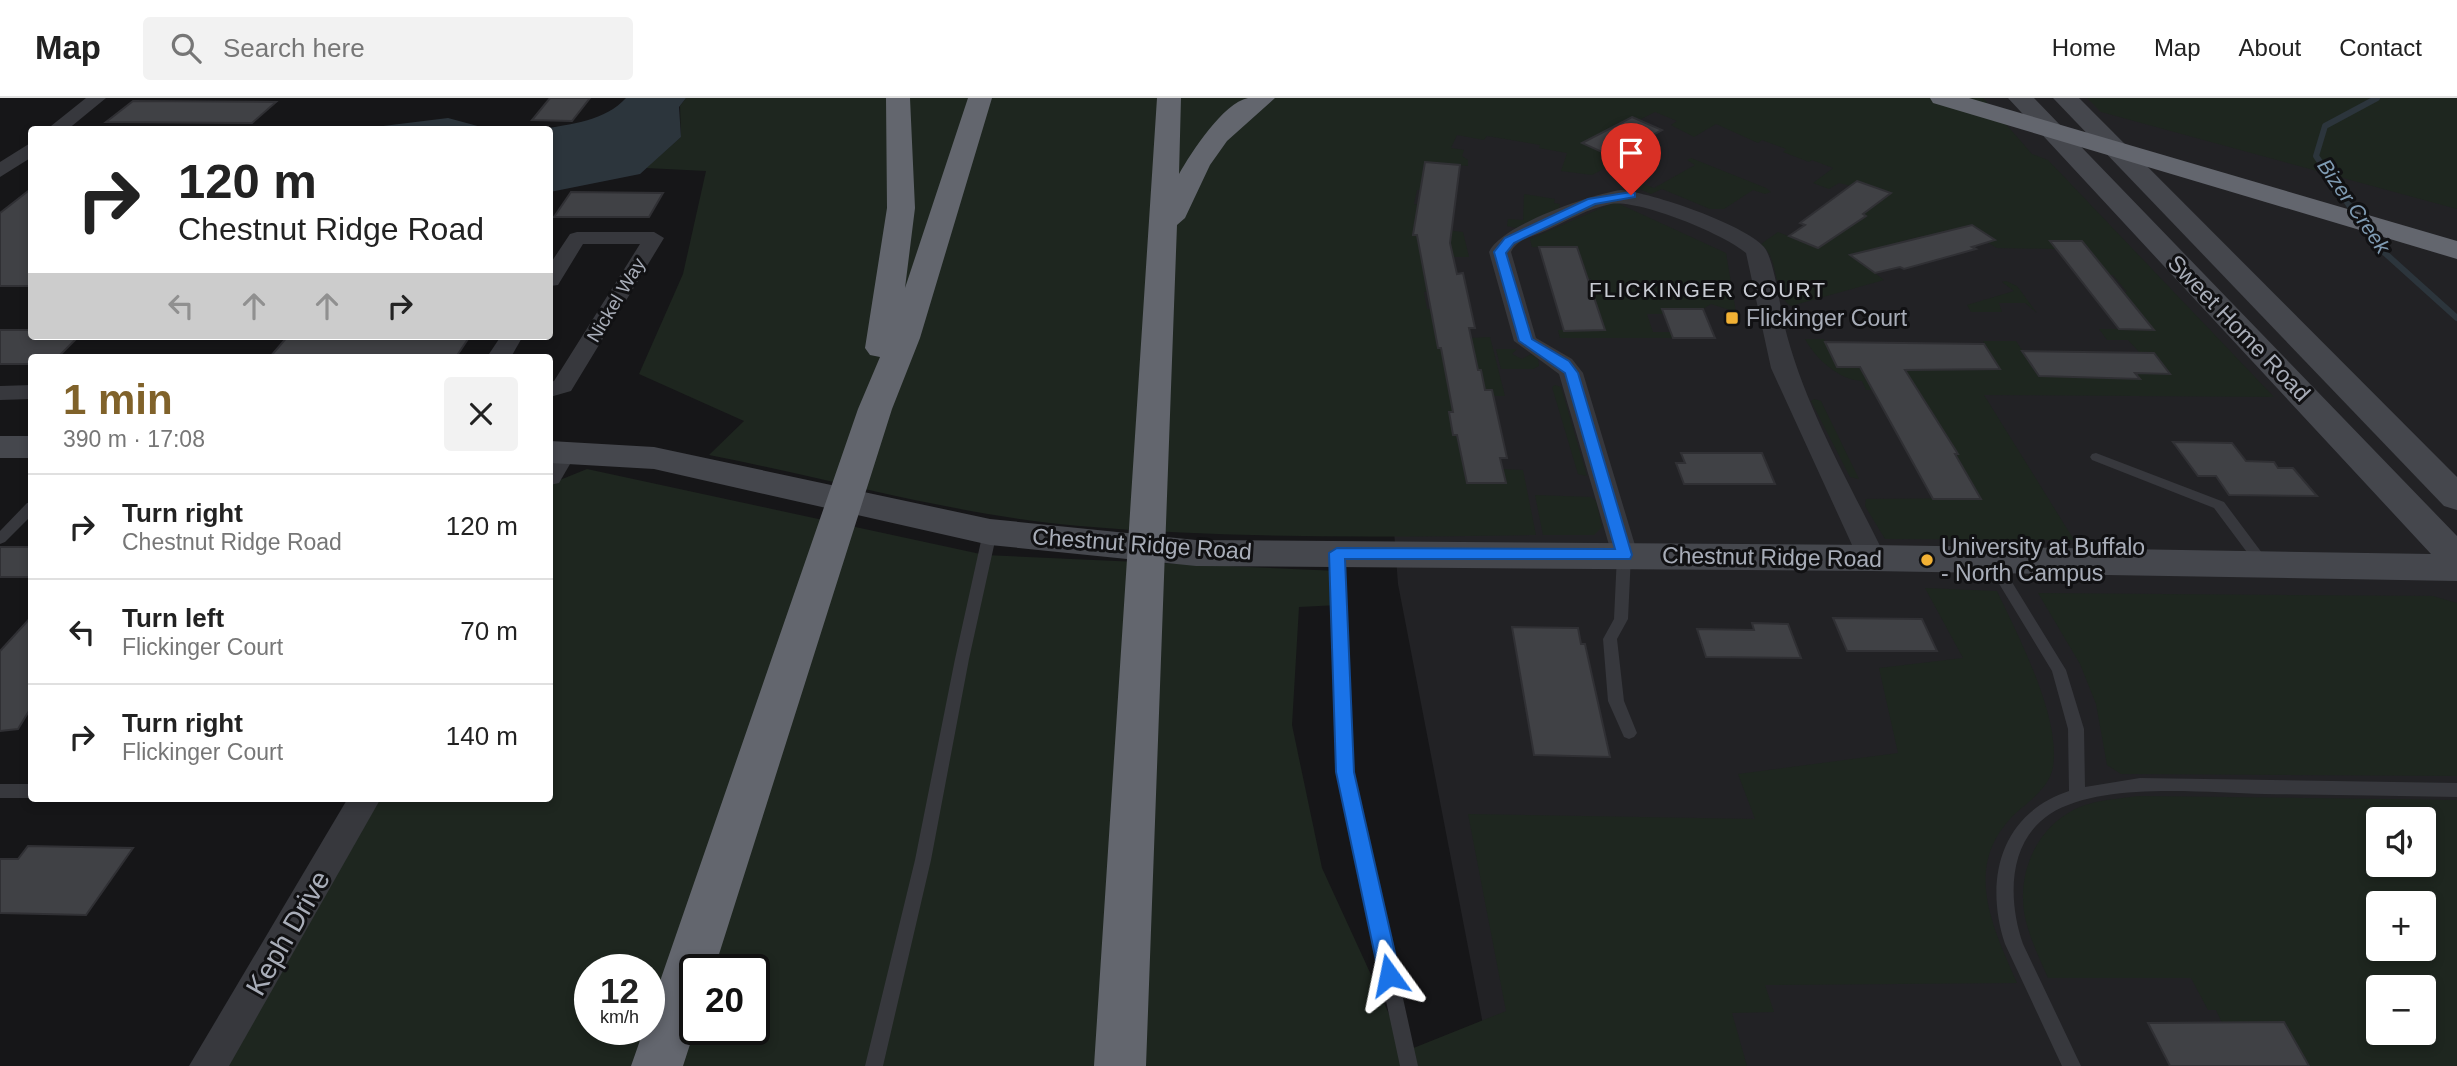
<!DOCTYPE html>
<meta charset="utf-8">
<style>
body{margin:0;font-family:Helvetica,sans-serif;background:#f2f2f2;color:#222;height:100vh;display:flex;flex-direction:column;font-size:26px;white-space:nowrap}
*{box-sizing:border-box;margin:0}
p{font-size:23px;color:#767676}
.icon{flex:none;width:38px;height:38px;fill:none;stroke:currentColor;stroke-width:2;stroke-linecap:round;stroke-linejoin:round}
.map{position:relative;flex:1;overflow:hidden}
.side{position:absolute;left:28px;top:256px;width:525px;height:448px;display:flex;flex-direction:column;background:#fff;border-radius:7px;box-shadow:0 4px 10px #0003}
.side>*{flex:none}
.top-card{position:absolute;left:28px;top:28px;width:525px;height:214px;border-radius:7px;box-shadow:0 4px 10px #0003;background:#fff;color:#222;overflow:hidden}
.tools{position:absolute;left:2366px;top:709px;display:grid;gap:14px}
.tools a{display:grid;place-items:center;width:70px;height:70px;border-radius:7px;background:#fff;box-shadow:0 4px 10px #0003;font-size:35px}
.speed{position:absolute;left:574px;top:856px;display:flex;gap:14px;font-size:35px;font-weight:700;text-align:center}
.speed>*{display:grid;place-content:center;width:91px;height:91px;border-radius:50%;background:#fff;box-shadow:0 4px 10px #0003;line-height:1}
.speed small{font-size:18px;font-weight:400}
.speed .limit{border:4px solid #111;border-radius:10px;background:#fff;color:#111}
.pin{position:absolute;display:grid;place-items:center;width:60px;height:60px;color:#fff;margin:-72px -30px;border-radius:50% 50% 50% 0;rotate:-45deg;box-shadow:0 0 7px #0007}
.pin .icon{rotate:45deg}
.me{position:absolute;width:77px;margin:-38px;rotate:348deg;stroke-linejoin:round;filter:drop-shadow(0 0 5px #0008)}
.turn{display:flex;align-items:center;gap:24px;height:147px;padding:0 35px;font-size:32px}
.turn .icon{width:91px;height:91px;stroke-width:2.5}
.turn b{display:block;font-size:49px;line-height:60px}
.lanes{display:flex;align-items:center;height:66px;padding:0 35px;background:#0003;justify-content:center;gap:35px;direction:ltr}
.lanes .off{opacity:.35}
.round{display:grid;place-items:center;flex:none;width:74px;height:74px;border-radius:7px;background:#f2f2f2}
.headline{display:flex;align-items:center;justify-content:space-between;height:119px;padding:0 35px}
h1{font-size:42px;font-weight:700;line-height:52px;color:#80622a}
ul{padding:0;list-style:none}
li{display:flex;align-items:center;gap:21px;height:105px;padding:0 35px;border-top:2px solid #e0e0e0}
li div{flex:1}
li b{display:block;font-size:26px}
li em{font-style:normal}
header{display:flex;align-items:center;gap:42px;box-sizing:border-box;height:98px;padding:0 35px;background:#fff;border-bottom:2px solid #e0e0e0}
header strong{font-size:33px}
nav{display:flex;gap:38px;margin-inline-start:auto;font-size:24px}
.search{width:490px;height:63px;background:#f2f2f2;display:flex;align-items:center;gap:18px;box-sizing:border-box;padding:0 24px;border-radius:7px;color:#767676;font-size:26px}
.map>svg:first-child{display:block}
.built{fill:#222225;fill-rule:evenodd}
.green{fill:#1e261f;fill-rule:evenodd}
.water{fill:#2c353c}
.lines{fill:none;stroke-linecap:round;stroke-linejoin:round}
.stream{stroke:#2c353c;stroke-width:6}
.building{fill:#404145;stroke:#303034;stroke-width:2}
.lane{fill:#37383d;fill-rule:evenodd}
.street{fill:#37383d;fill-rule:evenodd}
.secondary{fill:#45474d;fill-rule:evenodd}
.highway{fill:#63666e;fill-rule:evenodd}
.route{fill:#1a73e8;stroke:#114b97;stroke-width:2}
.poi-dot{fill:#f2b134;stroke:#111113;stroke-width:2.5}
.labels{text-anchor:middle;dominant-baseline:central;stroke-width:6;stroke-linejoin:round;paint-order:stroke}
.far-street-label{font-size:19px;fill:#a8adb8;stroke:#111113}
.far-water-label{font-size:21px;font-style:italic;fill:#7f9bb3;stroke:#111113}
.far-neighbourhood-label{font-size:21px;letter-spacing:2px;fill:#c9ccd4;stroke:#111113}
.poi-label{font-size:23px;fill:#a8adb8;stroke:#111113;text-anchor:start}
.street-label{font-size:23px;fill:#a8adb8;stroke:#111113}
.near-street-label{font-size:28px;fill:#a8adb8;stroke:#111113}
</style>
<header>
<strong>Map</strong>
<div class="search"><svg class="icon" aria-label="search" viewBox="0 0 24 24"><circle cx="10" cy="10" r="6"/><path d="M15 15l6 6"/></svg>Search here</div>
<nav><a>Home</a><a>Map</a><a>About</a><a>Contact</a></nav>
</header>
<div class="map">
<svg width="2457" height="968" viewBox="0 0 2457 968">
<rect width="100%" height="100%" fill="#161618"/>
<path class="built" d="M 1453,0 L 2457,0 L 2457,968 L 1491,968 L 1398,486 L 1366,59 L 1434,4 ZM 2378,721 L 2424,721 L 2424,766 L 2378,766 ZM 2378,805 L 2424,805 L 2424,850 L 2378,850 ZM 2378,889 L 2424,889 L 2424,934 L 2378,934 Z"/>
<g class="green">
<path d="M 686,0 L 1983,0 L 2032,56 L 2048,62 L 2274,299 L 1984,297 L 2074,442 L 1885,441 L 1865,408 L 1866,401 L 1981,400 L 1969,380 L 1946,356 L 1958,355 L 1944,333 L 1933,332 L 1917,292 L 1866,292 L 1862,283 C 1839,282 1815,260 1805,241 L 1824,241 L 1837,269 L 1999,271 L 1983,243 L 2016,243 L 2039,278 L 2100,274 L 2105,281 L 2139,281 L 2135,275 L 2170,275 L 2154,255 L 2139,254 L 2128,242 L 2107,242 L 2099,231 L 2153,231 L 2117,194 L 2127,194 L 2113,177 L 2103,177 L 2051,143 L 2056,151 L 1997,150 L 1987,144 L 1994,142 L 1972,127 L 1929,142 L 1922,138 L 1899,144 L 1905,149 L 1853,159 L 1884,182 L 1791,208 C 1771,195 1781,162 1761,146 L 1778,134 L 1818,150 L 1843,125 L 1852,128 L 1866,118 L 1858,114 L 1890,95 L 1863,85 L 1856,89 L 1839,85 L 1829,91 L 1813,85 L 1833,70 L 1812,62 L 1809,64 L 1783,54 L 1786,51 L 1762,42 L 1758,45 L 1716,26 L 1694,39 L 1671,27 L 1677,23 L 1655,14 L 1639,22 L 1631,19 L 1600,36 L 1590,49 L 1620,62 L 1592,77 L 1561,73 L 1567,55 L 1539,50 L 1540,47 L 1487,38 L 1484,42 L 1457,37 L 1451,50 L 1464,52 L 1462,58 L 1468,62 L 1468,68 L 1425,64 L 1423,77 L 1426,92 L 1417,92 L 1414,106 L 1423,107 L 1421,122 L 1415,122 L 1413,137 L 1444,140 L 1445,132 L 1463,134 L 1469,159 L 1421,159 L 1424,175 L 1430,176 L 1433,193 L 1424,194 L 1427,211 L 1437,211 L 1471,240 L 1490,239 L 1505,298 L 1493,298 L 1485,292 L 1480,272 L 1445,272 L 1464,337 L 1462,361 L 1467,384 L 1506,384 L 1503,371 L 1523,372 L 1536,437 C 1385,439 1231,441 1080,428 C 954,417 832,381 709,357 L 744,323 L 639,276 L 683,176 L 706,73 L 646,70 L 681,39 L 680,8 Z"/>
<polygon points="2087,0 2457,0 2457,111 2101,14"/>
<polygon points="1691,60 1766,90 1771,94 1765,96 1753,92 1724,111 1710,111 1662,91 1651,96 1637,90 1640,85 1654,90 1695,67 1687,62"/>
<polygon points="1524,96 1555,101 1554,105 1560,106 1559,111 1516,130 1507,128 1508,121 1523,122"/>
<polygon points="1615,104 1726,155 1736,214 1711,206 1703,211 1662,211 1664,216 1647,216 1653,234 1671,234 1673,240 1560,240 1558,232 1605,232 1600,217 1592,217 1586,198 1596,197 1591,181 1581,180 1582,163 1577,150 1532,149 1530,141"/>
<polygon points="2006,183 2017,188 2037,215 2025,205 1999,205 2002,214 1971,214 1967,207 2014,193 2002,184"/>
<polygon points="1496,251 1517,251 1512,256 1522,261 1531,256 1538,261 1539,268 1533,271 1501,271"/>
<polygon points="1555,287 1561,289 1587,378 1578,376 1552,289"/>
<polygon points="1814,301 1821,303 1859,381 1850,379 1811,303"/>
<path d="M 587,371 L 985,457 L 1338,473 L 1339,507 L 1299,509 L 1292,627 L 1322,770 L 1406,953 L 1506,913 L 1468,716 L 1755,721 L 1738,676 L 1898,655 L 1879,570 L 1963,560 L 1925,490 L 1997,493 C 2018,538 2061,619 2053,669 C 2050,688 2031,702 2017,714 C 1961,766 1992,827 2017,885 L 1765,887 L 1774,914 L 1732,915 L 1747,968 L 208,968 L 365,700 L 550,700 L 550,386 ZM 590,872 L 649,872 L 649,931 L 590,931 ZM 695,872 L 754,872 L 754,931 L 695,931 Z"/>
<polygon points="1535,397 1591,399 1596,403 1602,429 1594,437 1543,437"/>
<polygon points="2038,495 2433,498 2457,505 2457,678 2121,676 2107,667 2096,606 2080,566"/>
<path d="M 2139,698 L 2457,702 L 2457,968 L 2309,968 L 2284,925 L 2222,925 L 2216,912 L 2208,912 L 2191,880 L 2048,880 C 2039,859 2028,837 2024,814 C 2017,765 2045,715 2096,704 C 2110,701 2125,700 2139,698 ZM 2378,721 L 2424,721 L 2424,766 L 2378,766 ZM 2378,805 L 2424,805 L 2424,850 L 2378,850 ZM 2378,889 L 2424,889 L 2424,934 L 2378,934 Z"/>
</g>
<g class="water">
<path d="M 626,0 L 686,0 L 679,9 L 681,39 L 640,76 L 550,94 L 550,32 L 542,31 C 572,26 605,23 626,0 Z"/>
<polygon points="448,20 485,30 523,31 375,31 383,28"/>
</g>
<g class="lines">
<polyline class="stream" points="2377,0 2325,28 2316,58 2376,147 2457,220"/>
</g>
<g class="building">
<polygon points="550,0 590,0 572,23 532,22"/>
<polygon points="133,3 276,4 252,25 106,24"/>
<polygon points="1632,19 1662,32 1613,59 1582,45"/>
<polygon points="1425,64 1460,67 1450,145 1457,176 1463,175 1475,230 1469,230 1478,272 1481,272 1485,292 1492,292 1507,360 1500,360 1506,385 1467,385 1457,337 1453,337 1449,314 1453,314 1441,250 1438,250 1417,137 1413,137"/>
<polygon points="1857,83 1891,95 1863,116 1866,118 1818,150 1789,138 1805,127 1800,125"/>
<polygon points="32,90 32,188 0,188 0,115"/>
<polygon points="571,94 663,95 649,119 554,119"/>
<polygon points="1972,127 1995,142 1972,149 1976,151 1904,171 1900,169 1875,175 1850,157"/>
<polygon points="2050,143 2082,143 2154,232 2119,231"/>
<polygon points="1539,149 1577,149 1605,232 1564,233"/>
<polygon points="1662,211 1703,211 1715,240 1673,240"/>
<polygon points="0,232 32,232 32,238 79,238 58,259 32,259 32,266 0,266"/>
<polygon points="288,238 470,238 456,259 270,259"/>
<polygon points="1825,244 1984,246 2000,271 1905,272 1958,356 1955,356 1981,401 1933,401 1860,269 1837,269"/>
<polygon points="2022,253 2154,255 2170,276 2135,275 2140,281 2039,278"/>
<polygon points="2173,344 2232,345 2246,363 2274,364 2278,370 2293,370 2317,398 2229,397 2216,378 2198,378"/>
<polygon points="1681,355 1762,355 1775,386 1684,386 1676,365 1685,365"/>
<rect x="0" y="449" width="32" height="30"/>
<polygon points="32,518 32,608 18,631 0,633 0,553"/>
<polygon points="1833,520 1922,521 1937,553 1847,553"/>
<polygon points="1752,525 1788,526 1801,560 1706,559 1697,531 1754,532"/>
<polygon points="1512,529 1578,530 1581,546 1585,546 1610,659 1534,657"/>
<polygon points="28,748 133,750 86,817 0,815 0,761 18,761"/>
<polygon points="2284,924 2309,968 2170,968 2148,925"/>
</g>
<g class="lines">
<g class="lane">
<polygon points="2096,355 2224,404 2268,463 2270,466 2268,469 2258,469 2214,410 2092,362 2090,359 2092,356"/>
<polygon points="32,404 32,417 5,444 0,446 0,433 27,405"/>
<polygon points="990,429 997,434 969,561 931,762 883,968 865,968 915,762 955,561 983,434"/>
<polygon points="1337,450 1344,455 1353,674 1418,968 1400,968 1337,674 1330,455"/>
<polygon points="1624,452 1631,457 1628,521 1617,541 1624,603 1637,635 1634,639 1629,641 1624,639 1608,603 1603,541 1614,521 1617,457"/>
<path d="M 1991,456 L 1996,458 L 2066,572 L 2084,631 L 2085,689 L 2140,680 L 2457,685 L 2457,699 C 2393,698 2329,697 2265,696 C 2205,695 2102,683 2050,716 C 2007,744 2008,803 2023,846 L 2081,968 L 2062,968 L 2005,846 C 1984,782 2000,716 2069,693 L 2068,631 L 2052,573 L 1984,461 Z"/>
<rect x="0" y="686" width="32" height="14"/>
</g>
<g class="street">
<polygon points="86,0 106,0 67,32 46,32"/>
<polygon points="32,44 32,59 0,79 0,64"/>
<path d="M 1621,92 C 1652,95 1744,126 1764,149 C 1774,161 1780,208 1784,226 C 1804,308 1849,384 1886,460 L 1882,467 L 1872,470 L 1862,467 L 1858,460 L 1771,270 L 1746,155 C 1724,136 1639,101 1611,106 C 1589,110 1567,123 1547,132 C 1534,138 1517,141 1511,154 L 1536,240 L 1572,261 L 1583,275 L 1638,457 L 1634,464 L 1624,467 L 1614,464 L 1559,276 L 1514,243 L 1489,154 C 1501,127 1592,96 1621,92 Z"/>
<polygon points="577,134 654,134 664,140 571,293 550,299 550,284 554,283 640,146 583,146 558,187 550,188 550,166 570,136"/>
<polygon points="501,238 523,238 511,259 487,259"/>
<polygon points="32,287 32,301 0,302 0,288"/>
<polygon points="564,346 573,348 577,354 559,385 550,387 550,357 555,348"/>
<polygon points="348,700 381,700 229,968 189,968"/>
</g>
<g class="secondary">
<polygon points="2008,0 2034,0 2457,438 2457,483 1872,473 1196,468 990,447 654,371 550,365 550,343 654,349 990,421 1196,442 1872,447 2431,456"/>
<polygon points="2053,0 2079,0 2457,379 2457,412 2444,408"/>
<rect x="0" y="338" width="32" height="22"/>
</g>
<g class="highway">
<polygon points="886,0 910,0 915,110 905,190 968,0 992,0 920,240 892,311 714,872 695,872 695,931 683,968 631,968 644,931 649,931 649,915 858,311 880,259 870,257 865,250 887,110"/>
<path d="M 1157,0 L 1181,0 L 1179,76 C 1191,55 1223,5 1248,0 C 1256,0 1267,0 1275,0 L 1227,43 L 1210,67 L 1185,120 L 1177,127 L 1146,968 L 1094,968 Z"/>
<polygon points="1930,0 1969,0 2457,143 2457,161 1933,5"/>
</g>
</g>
<polygon class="route" points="1631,94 1635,95 1635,99 1595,106 1514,145 1506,155 1532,241 1569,263 1578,275 1632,457 1630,461 1345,461 1354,674 1400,877 1397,883 1389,886 1382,883 1379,877 1336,674 1329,455 1337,450 1615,451 1565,275 1519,243 1494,154 1505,140 1588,101"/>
<g class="poi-dot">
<rect x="1725" y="213" width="14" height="14" rx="3.5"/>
<circle cx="1927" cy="462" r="7"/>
</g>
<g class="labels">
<g class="far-street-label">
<text transform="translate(616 202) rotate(-59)">Nickel Way</text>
</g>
<g class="far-water-label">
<text transform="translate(2354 108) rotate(55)">Bizer Creek</text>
</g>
<g class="far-neighbourhood-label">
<text x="1708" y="191">FLICKINGER COURT</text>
</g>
<g class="poi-label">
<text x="1746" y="220">Flickinger Court</text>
<text x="1941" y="449">University at Buffalo<tspan x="1941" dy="26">- North Campus</tspan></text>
</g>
<g class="street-label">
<text transform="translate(2239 230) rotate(46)">Sweet Home Road</text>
<text transform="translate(1142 446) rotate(4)">Chestnut Ridge Road</text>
<text transform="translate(1772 459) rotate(1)">Chestnut Ridge Road</text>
</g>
<g class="near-street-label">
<text transform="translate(288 835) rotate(-60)">Keph Drive</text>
</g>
</g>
</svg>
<div class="tools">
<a><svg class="icon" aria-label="sound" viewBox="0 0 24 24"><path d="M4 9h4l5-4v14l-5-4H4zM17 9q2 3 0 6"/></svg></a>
<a>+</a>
<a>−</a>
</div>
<div class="speed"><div>12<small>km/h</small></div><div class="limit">20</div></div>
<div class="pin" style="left:1631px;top:97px;background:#d93025"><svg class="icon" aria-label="arrive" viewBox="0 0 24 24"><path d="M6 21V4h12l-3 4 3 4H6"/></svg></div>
<svg class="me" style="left:1389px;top:877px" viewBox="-20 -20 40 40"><path d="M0-17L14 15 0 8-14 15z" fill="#1a73e8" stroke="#fff" stroke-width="4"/></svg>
<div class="top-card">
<div class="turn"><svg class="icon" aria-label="right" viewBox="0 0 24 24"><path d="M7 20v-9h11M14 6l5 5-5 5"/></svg><div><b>120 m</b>Chestnut Ridge Road</div></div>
<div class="lanes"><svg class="icon off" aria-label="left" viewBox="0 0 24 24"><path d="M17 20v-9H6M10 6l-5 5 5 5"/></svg><svg class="icon off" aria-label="ahead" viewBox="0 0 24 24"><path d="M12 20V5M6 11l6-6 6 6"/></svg><svg class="icon off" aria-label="ahead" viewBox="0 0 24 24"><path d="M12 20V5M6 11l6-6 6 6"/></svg><svg class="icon" aria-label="right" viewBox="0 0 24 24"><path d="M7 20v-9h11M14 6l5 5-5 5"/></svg></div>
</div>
<section class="side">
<div class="headline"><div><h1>1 min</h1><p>390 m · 17:08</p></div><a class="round"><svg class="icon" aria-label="close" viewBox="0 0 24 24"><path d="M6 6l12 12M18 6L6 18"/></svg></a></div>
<ul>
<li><svg class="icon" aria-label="right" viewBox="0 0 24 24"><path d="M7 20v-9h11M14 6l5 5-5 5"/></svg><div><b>Turn right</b><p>Chestnut Ridge Road</p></div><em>120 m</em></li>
<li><svg class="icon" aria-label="left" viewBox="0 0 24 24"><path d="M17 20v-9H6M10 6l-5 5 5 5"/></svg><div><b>Turn left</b><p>Flickinger Court</p></div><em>70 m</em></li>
<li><svg class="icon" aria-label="right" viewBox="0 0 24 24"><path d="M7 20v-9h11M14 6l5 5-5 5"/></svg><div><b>Turn right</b><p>Flickinger Court</p></div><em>140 m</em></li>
</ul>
</section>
</div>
